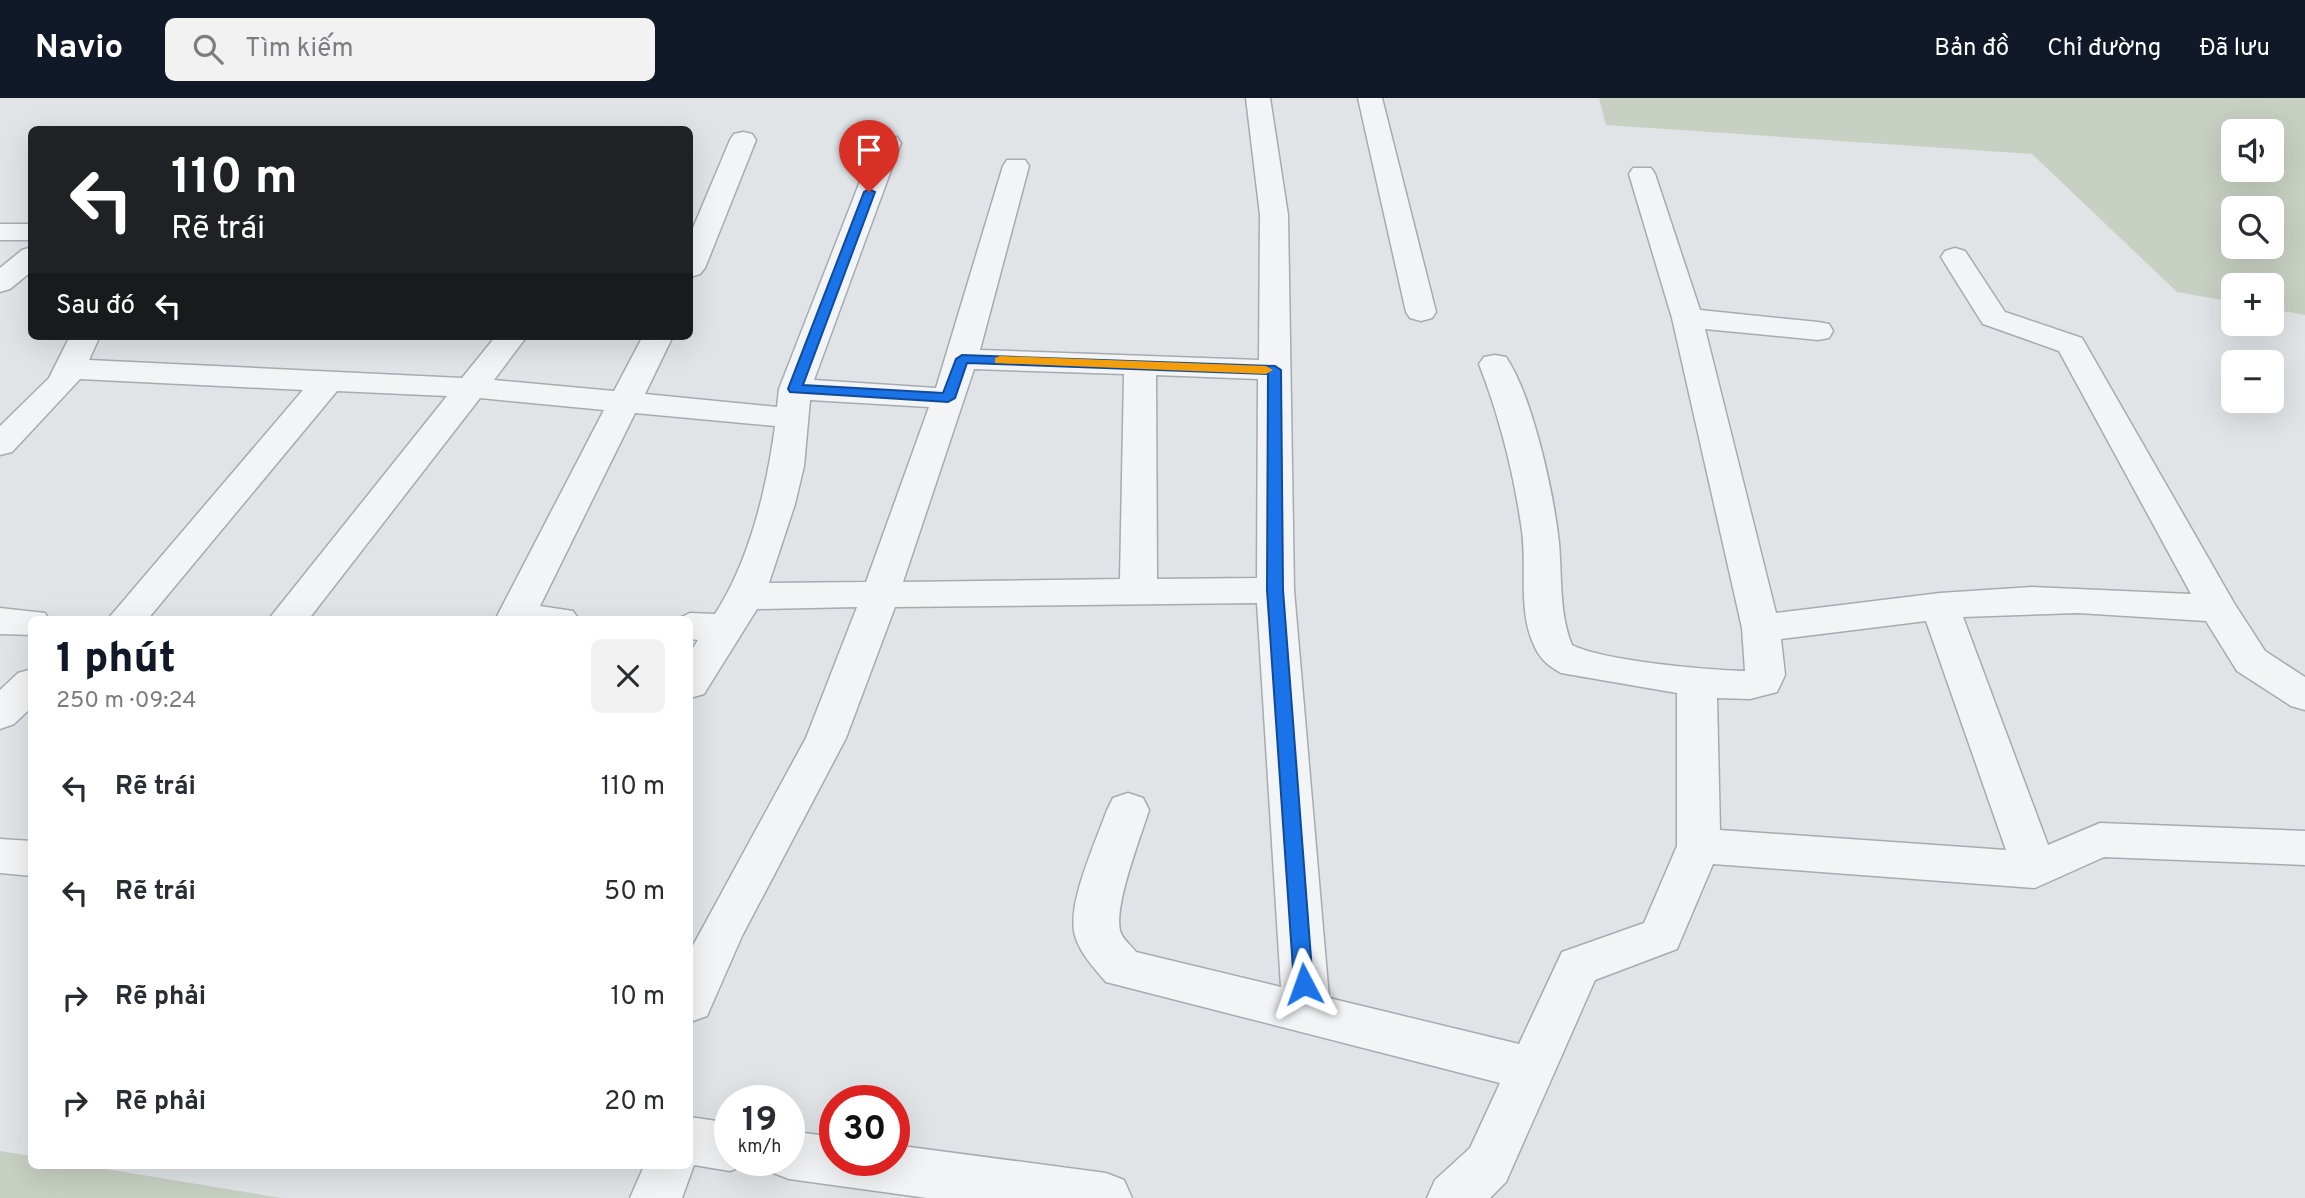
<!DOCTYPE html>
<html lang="vi">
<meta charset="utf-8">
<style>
body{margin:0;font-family:Overpass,sans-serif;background:#f2f2f3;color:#2b2b33;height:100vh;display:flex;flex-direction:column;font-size:26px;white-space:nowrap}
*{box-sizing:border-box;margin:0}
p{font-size:23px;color:#7c7c81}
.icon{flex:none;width:38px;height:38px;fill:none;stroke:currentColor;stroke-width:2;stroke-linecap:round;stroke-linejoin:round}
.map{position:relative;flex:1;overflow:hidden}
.details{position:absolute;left:28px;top:518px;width:665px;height:553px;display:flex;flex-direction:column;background:#fff;border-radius:10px;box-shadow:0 7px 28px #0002}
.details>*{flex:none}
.banner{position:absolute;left:28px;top:28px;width:665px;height:214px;border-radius:10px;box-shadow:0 7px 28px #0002;background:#202124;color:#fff;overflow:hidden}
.fabs{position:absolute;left:2221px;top:21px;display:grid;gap:14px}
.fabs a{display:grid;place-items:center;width:63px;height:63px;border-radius:10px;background:#fff;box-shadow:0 7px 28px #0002;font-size:35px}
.speed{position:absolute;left:714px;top:987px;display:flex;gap:14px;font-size:35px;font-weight:700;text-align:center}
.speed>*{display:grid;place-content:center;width:91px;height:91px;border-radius:50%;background:#fff;box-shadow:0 7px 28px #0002;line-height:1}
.speed small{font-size:18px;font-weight:400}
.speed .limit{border:10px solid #d22;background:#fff;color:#111}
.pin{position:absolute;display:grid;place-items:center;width:60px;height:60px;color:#fff;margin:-72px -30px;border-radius:50% 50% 50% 0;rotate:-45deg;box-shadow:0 0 7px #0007}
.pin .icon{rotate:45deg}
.me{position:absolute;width:77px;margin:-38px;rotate:356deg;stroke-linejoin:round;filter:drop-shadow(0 0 5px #0008)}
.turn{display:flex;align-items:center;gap:24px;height:147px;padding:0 28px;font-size:32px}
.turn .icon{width:91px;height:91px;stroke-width:2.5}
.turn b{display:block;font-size:49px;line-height:60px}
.then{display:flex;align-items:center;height:66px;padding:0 28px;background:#0003;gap:14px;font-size:26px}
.round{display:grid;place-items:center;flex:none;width:74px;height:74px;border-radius:10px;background:#f2f2f3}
.overview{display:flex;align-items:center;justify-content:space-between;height:119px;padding:0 28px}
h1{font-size:42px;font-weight:800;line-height:52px;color:#111827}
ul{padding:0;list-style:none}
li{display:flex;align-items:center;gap:21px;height:105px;padding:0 28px}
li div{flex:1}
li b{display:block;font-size:26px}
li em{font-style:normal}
header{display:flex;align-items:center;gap:42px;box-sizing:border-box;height:98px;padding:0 35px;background:#111827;color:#fff}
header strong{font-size:33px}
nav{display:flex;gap:38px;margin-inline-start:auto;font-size:24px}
.search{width:490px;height:63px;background:#f2f2f3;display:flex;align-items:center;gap:18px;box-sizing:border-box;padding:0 24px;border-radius:10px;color:#7c7c81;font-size:26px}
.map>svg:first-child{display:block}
.green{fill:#c7d0c2;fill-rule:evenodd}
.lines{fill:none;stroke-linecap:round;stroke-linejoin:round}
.minor-casing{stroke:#a6abb1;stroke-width:3}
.minor{fill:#f2f4f6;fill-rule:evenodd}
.route{fill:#1a73e8;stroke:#114b97;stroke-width:2}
.slow{fill:#f59e0b}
</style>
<header>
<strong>Navio</strong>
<div class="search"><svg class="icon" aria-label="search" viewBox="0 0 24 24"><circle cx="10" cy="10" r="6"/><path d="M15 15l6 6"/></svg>Tìm kiếm</div>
<nav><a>Bản đồ</a><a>Chỉ đường</a><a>Đã lưu</a></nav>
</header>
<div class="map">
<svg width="2305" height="1100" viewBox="0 0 2305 1100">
<rect width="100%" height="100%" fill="#e0e4e7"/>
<g class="green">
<path d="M 1599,0 L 2305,0 L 2305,217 L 2272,211 L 2272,187 L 2233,187 L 2233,204 L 2177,194 L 2032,56 L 1606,27 ZM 2233,33 L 2272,33 L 2272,72 L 2233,72 ZM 2233,110 L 2272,110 L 2272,149 L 2233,149 Z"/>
<polygon points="0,1053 31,1058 32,1068 88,1068 281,1100 0,1100"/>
</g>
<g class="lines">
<defs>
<g id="minor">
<path d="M 1246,0 L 1270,0 L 1288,117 L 1294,492 L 1329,900 L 1519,946 L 1562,854 L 1644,825 L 1677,748 L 1677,595 L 1561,575 C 1547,567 1539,560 1533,545 C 1518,510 1527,469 1522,433 C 1514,376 1500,320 1479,266 L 1484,259 L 1495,257 L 1506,259 C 1533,299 1554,397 1559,445 C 1562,479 1559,515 1572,547 C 1604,563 1708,572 1745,573 L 1742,530 L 1672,220 L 1629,76 L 1633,70 L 1651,70 L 1655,76 L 1700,212 L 1818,224 L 1829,226 L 1833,233 L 1829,240 L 1818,242 L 1705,231 L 1776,515 L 1940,495 L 2032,489 L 2191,496 L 2059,253 L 1983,226 L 1979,220 L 1941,159 L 1945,153 L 1955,150 L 1965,153 L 2005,214 L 2082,240 L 2234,505 L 2265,553 L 2305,579 L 2305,612 L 2291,608 L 2237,573 L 2206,523 L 2078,515 L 1963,519 L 2048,747 L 2100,725 L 2305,733 L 2305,767 L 2104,759 L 2035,790 L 1713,766 L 1677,851 L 1595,882 L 1506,1084 L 1490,1100 L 1427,1100 L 1435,1082 L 1470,1050 L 1500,985 L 1106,884 C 1094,870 1077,852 1074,833 C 1069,801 1096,743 1107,712 L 1113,700 L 1128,695 L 1143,700 L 1149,712 C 1141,738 1114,807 1120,832 C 1121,840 1131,847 1136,854 L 1281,889 L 1257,505 L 895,509 L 846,640 L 742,838 L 707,918 L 690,924 L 690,853 L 806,640 L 857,509 L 757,511 L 704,596 L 690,600 L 690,555 L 698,542 L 690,541 L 690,522 L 675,522 L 690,515 L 715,516 C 749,464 767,390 775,328 L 635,315 L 540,508 L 573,513 L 579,522 L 495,522 L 604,312 L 480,300 L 308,522 L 268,522 L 447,298 L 337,293 L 147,522 L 107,522 L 303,292 L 80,281 L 12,354 L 0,357 L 0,328 L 49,280 L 70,238 L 100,238 L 89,262 L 462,280 L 496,238 L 527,238 L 494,282 L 614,293 L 643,238 L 673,238 L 645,296 L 777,309 L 779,291 L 875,45 L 879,39 L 897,39 L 901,45 L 814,282 L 936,290 L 1003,68 L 1007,62 L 1025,62 L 1029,68 L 980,252 L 1259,262 L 1260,117 ZM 974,271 L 1124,276 L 1120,481 L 903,484 ZM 1156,277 L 1258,281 L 1257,480 L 1157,481 ZM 810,302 L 929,309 L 866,484 L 769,485 L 795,406 L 804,368 ZM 1926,523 L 2006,752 L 1720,732 L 1717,600 L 1750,601 L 1777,594 L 1785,577 L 1781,541 Z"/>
<polygon points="1358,0 1382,0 1436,214 1432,220 1421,223 1410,220 1406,214"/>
<polygon points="743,34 752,36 756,42 705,170 700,176 690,179 690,137 730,42 734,36"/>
<rect x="0" y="126" width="32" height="16"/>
<polygon points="32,149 32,173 10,191 0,194 0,170 22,152"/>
<polygon points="0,510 45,515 49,522 32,522 32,537 0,536"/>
<polygon points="32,571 32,609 14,626 0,631 0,592 18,575"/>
<polygon points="0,741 32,743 32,778 0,775"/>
<polygon points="690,1019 730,1025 730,1062 749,1062 748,1066 730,1073 694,1067 682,1100 630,1100 644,1068 690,1068"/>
<polygon points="789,1033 835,1039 835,1062 894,1062 894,1047 1106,1075 1124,1082 1132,1100 927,1100 789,1081 771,1074 766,1062 789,1062"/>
</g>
</defs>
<use href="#minor" class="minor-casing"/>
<use href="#minor" class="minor"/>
</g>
<polygon class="route" points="869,91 875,94 803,287 943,295 956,261 962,257 1275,268 1281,272 1283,492 1313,886 1311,892 1297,892 1294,886 1267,492 1268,276 967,265 955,300 948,304 790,294 788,291 864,94"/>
<polygon class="slow" points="1000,258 1266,268 1273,272 1266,276 995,265 995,260"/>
</svg>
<div class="fabs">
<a><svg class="icon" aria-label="sound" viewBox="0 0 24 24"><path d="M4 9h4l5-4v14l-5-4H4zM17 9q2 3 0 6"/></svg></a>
<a><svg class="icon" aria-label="search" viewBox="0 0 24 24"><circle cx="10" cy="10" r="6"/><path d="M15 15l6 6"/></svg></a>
<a>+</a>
<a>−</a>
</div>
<div class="speed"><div>19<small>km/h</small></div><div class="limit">30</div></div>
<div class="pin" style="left:869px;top:94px;background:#d93025"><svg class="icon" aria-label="arrive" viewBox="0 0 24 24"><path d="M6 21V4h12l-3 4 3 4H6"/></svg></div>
<svg class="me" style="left:1304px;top:886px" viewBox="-20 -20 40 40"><path d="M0-17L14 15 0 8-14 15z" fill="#1a73e8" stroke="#fff" stroke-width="4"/></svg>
<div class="banner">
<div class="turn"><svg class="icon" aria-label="left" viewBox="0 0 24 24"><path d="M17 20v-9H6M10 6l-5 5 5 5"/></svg><div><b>110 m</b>Rẽ trái</div></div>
<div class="then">Sau đó<svg class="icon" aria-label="left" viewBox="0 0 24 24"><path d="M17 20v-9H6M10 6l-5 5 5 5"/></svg></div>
</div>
<section class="details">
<div class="overview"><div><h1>1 phút</h1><p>250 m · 09:24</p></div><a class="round"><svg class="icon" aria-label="close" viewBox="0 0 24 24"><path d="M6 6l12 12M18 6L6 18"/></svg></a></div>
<ul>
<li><svg class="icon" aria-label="left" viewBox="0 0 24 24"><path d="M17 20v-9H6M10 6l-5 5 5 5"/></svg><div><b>Rẽ trái</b></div><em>110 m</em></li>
<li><svg class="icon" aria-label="left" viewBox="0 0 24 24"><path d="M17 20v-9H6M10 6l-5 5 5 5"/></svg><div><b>Rẽ trái</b></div><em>50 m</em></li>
<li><svg class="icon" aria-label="right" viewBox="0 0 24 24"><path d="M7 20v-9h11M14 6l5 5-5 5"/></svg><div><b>Rẽ phải</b></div><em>10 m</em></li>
<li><svg class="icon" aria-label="right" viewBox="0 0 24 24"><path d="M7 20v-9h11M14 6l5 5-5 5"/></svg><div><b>Rẽ phải</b></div><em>20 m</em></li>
</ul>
</section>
</div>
